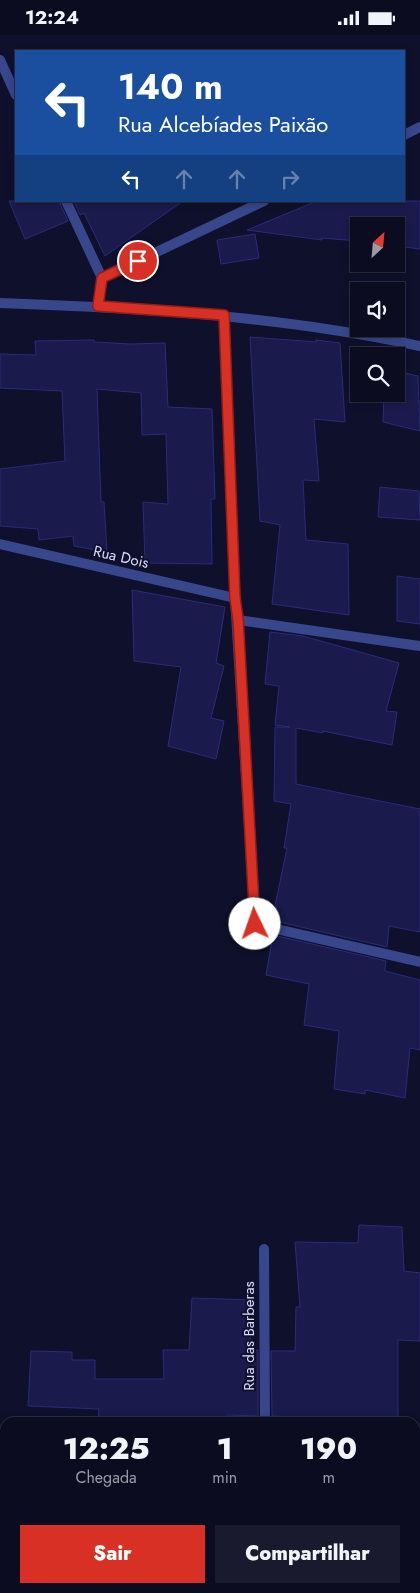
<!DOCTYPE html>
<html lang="pt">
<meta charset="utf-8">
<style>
body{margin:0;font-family:Jost,sans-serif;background:#191a2d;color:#f1f3f6;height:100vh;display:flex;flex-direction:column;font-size:19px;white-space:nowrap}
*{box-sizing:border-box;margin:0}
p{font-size:16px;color:#9a9ba5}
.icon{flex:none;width:28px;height:28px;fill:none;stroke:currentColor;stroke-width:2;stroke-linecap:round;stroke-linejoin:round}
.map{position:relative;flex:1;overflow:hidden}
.details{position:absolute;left:0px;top:1382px;width:420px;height:176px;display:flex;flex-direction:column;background:#0b0c20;border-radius:15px 15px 0 0;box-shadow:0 2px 8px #0003,0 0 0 1px #2b2c3e}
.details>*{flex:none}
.hud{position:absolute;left:15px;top:15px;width:390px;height:152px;border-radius:0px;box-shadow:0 2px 8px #0003,0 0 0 1px #2b2c3e;background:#1a4fa0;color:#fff;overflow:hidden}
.needle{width:32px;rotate:26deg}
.controls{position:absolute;left:350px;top:182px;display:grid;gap:10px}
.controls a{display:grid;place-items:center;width:55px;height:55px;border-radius:0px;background:#0b0c20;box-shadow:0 2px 8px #0003,0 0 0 1px #2b2c3e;font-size:25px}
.pin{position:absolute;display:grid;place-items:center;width:42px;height:42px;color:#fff;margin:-21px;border:2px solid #fff;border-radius:50%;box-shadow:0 1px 5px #0007}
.me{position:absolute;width:55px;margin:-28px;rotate:357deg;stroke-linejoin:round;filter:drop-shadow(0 0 4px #0008)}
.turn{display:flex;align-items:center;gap:18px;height:105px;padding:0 20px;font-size:22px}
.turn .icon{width:65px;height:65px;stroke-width:2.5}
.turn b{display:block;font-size:35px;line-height:42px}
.lanes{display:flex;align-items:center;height:48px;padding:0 20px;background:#0003;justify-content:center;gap:25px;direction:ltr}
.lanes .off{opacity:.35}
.eta{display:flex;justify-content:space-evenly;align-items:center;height:85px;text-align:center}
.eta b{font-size:30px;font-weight:800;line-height:35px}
.button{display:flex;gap:10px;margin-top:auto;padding:10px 20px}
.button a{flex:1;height:58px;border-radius:0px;background:#d93025;color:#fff;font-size:20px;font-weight:800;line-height:58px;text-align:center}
.button a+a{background:#191a2d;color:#f1f3f6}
.status{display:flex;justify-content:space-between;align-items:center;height:35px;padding:0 25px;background:#0b0c20;direction:ltr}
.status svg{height:14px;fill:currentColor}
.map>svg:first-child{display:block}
.building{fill:#1a1a4d;stroke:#2b2b7a}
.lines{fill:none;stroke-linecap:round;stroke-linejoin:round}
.street{stroke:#38468c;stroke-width:10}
.route-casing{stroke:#8d1f18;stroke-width:12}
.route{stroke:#d93025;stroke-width:9}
.labels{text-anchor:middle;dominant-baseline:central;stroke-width:4;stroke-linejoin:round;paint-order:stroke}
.street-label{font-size:15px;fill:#d9ddff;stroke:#0f102b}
</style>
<div class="status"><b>12:24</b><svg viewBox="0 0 49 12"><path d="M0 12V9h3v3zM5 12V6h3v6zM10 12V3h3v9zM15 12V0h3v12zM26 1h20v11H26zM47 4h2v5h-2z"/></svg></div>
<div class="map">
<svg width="420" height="1558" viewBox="0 0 420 1558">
<rect width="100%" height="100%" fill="#0f102b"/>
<g class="building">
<polygon points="9,166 59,166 68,186 25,204"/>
<polygon points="74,166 183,166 105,221 84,178 80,180"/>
<polygon points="317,166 420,166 420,214 396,211 396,191 359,191 359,206 321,203 322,205 247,195"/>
<polygon points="255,199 259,223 221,229 217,205"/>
<polygon points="250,302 316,307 316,305 340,308 345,387 314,384 319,446 303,445 306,505 348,509 349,580 272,569 280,490 260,486"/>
<polygon points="94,305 94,307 130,309 165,308 168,372 212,374 215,464 211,464 212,529 145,528 143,467 168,469 166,399 142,400 141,358 97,354 101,467 104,467 107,517 74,511 73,501 39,505 38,494 0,491 0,434 65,426 62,356 0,353 0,319 36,320 35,306"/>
<polygon points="396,336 418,341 420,396 383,387 384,359 396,359"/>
<polygon points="380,452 419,456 420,485 378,482"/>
<polygon points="397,541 420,544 420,589 397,586"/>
<polygon points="132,555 225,572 216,628 224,631 211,683 224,686 216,724 168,711 181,632 134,626"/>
<polygon points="270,597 303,601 399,628 386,676 397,677 392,710 323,696 323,698 296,693 296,749 420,774 420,897 389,891 387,912 275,886 277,871 275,871 287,813 284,813 291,769 274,766 275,692 290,692 275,690 279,651 265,649"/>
<polygon points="273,900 386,926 385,936 420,945 420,1015 410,1013 405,1063 365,1055 365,1059 334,1054 339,996 304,990 309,949 266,940"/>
<polygon points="359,1190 402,1192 404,1236 420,1238 420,1306 398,1305 398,1388 298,1388 298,1383 295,1382 272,1381 271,1316 295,1316 296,1272 300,1272 295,1207 358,1208"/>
<polygon points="192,1263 252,1265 250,1315 258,1315 258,1381 228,1380 229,1388 98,1388 99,1374 28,1371 31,1316 72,1317 72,1325 95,1325 95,1344 164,1344 163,1315 189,1315"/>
</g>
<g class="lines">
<g class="street">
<polyline points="0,25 16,60"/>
<polyline points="404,100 420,92"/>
<polyline points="66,166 102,243 98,271"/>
<polyline points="102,243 264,166"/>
<path d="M 0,268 C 141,273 282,281 420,311"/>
<polyline points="224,280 235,563 255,889 420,927"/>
<polyline points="0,509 235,563"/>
<polyline points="238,585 420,611"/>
<polyline points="264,1214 265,1388"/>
<polyline points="415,1473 420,1473"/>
<polyline points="4,1475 4,1558"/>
</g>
</g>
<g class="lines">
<defs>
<polyline id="route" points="138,226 102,243 98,271 224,280 235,563 238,584 255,889"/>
</defs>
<use href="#route" class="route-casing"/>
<use href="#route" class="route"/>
</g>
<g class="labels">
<g class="street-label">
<text transform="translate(121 522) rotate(13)">Rua Dois</text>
<text transform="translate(249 1301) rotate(-90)">Rua das Barberas</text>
</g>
</g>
</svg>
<div class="controls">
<a><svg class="needle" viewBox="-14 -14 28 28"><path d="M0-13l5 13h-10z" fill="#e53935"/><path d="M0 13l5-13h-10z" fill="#9a9ba5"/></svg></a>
<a><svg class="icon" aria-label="sound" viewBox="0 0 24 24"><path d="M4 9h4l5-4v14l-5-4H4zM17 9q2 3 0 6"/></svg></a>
<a><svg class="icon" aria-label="search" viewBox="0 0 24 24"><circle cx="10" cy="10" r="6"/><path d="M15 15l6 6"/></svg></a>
</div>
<div class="pin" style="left:138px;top:226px;background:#d93025"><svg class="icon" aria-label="arrive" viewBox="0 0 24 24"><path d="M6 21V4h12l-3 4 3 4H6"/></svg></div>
<svg class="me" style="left:255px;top:889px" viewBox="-20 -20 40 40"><circle r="19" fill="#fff"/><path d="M0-13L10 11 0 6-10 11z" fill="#d93025"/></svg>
<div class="hud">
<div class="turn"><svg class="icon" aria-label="left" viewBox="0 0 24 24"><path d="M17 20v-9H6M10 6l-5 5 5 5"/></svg><div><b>140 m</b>Rua Alcebíades Paixão</div></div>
<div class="lanes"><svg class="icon" aria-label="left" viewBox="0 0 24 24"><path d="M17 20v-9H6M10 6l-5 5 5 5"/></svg><svg class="icon off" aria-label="ahead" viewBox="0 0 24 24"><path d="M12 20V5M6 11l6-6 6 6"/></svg><svg class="icon off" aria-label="ahead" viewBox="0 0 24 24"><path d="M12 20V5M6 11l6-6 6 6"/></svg><svg class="icon off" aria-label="right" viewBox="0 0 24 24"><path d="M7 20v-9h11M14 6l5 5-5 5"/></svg></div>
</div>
<section class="details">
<div class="eta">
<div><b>12:25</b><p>Chegada</p></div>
<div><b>1</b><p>min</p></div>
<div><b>190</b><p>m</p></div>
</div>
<div class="button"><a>Sair</a><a>Compartilhar</a></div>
</section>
</div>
